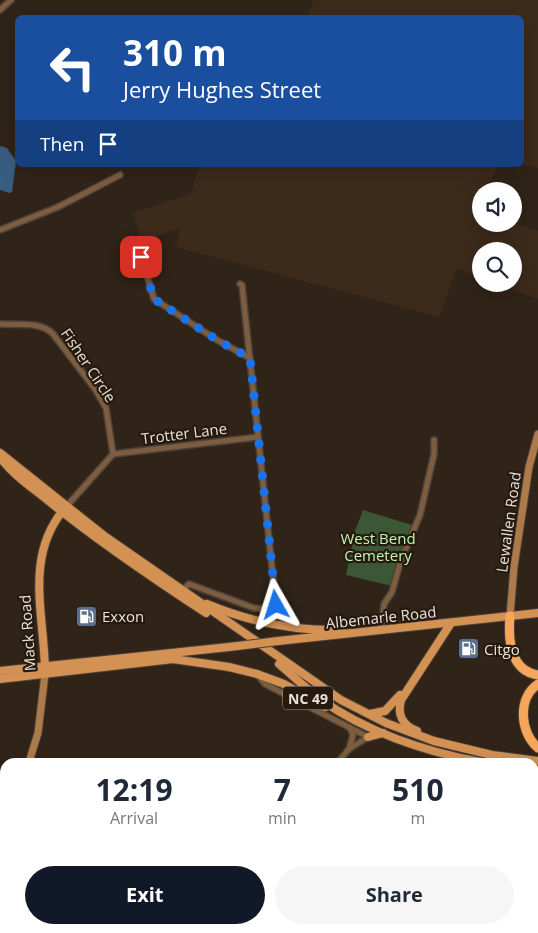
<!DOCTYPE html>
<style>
body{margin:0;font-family:"Open Sans",sans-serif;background:#f6f6f7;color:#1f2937;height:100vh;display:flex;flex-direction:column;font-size:19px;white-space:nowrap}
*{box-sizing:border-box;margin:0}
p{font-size:16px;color:#747a83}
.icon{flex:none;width:28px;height:28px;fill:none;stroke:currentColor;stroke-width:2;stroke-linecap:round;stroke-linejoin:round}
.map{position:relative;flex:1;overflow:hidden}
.sheet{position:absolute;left:0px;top:758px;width:539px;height:176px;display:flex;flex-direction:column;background:#fff;border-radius:15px 15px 0 0;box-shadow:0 5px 20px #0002}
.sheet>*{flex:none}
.banner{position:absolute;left:15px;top:15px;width:509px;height:152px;border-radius:8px;box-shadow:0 5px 20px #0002;background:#1a4fa0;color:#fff;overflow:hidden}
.controls{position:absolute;left:472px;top:182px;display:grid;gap:10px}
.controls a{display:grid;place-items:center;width:50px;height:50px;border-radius:50%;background:#fff;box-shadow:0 5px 20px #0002;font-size:25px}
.pin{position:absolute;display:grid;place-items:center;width:42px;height:42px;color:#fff;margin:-21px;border-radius:10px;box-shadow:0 2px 8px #0006}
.me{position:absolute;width:55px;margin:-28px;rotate:354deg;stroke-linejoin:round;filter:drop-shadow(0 0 4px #0008)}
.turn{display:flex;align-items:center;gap:18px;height:105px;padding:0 25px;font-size:22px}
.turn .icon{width:65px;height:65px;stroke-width:2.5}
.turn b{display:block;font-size:35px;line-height:42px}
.then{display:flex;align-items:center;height:48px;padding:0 25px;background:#0003;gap:10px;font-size:19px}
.eta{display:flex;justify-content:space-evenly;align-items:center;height:85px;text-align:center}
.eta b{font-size:30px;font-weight:700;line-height:35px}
.cta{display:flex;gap:10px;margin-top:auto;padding:10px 25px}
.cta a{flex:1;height:58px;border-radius:30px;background:#111827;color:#fff;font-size:20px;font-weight:700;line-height:58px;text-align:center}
.cta a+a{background:#f6f6f7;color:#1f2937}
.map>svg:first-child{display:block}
.built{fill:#3c2a1a}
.green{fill:#3c5735}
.water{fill:#395d80}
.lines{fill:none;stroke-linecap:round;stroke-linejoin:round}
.street-casing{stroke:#4e4137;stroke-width:8}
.secondary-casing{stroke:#4e4137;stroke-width:9}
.primary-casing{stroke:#4e4137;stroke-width:10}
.highway-casing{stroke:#4e4137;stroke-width:11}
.street{stroke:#7c5d40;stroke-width:5}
.secondary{stroke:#ad7a4c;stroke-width:7}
.primary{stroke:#d39154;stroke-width:8}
.highway{stroke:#f5a65a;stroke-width:9}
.primary-bridge-casing{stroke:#4e4137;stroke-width:10;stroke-linecap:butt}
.primary-bridge{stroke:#d39154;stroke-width:8}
.route{stroke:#1a73e8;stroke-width:9;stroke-dasharray:0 16.2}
.labels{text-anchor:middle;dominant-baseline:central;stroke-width:4.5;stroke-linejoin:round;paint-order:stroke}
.shield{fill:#261a0e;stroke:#aea59c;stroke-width:1}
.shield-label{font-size:14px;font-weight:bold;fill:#e9e0d9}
.street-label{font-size:15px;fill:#e9e0d9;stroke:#261a0e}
.park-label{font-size:15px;fill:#c1f5b4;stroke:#261a0e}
.poi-label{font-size:15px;fill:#e9e0d9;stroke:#261a0e;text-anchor:start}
</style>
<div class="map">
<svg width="538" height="933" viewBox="0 0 538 933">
<rect width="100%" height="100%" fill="#302318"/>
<g class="built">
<polygon points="313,0 538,0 538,168 521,164 521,18 307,17"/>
<polygon points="199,165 499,165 485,191 481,191 481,199 476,208 481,210 481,224 514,223 538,231 538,299 497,284 514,284 514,251 481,251 481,278 457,269 439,317 176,247 181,228 141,241 133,213 191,194"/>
</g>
<polygon class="green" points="363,510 412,525 392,586 346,575 355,531"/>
<polygon class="water" points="0,146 7,148 16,161 12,192 9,193 0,190"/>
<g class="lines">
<defs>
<g id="street">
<polyline points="0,10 11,0"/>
<polyline points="0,230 58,207 120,175"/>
<polyline points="137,242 154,299 217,340 250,358"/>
<path d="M 0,324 C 17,325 41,321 53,334 L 95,389 L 106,408 L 113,454"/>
<polyline points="113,454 258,437"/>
<polyline points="66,507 113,454"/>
<polyline points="183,590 189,584 254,608 271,609 276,605 242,285 240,284"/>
<polyline points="381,630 384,604 392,592 401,560 420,515 434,454 434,440"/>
<polyline points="257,674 265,684 368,737"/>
<polyline points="349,749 353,735 350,728"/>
<polyline points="338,762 349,749 368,737"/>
<polyline points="234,929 244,933"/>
<polyline points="69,933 71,929"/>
<polyline points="178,933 180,929"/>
<polyline points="293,933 294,929"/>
<polyline points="405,933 406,929"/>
<polyline points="442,933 443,929"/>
<polyline points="535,933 537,924"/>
</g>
<g id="secondary">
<polyline points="510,616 514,567 529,467 538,434"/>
<polyline points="29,762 38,733 45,674"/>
<polyline points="0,827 5,816"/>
</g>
<g id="primary">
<polyline points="0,453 103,535 341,700 386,723 434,741 492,755 538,761"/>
<path d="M 0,457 C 11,473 30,486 45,498 C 96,540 151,577 206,613"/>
<path d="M 207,604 C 250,622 296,631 342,630"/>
<polyline points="278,641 538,613"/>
<path d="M 279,664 C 293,676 306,688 320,699 C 366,732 426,752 481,762"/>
<path d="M 45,670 C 44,613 24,556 65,508"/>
<polyline points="0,671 229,647"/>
<polyline points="0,679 173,659 229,667 257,674 284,684 325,707"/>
<polyline points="370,714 385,711 400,695"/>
<path d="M 417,731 C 403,726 397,715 401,700 L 451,623"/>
<polyline points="368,737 383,733"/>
<polyline points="534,770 538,770"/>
</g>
<g id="highway">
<path d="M 510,616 C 508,639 510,671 538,675"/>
<path d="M 538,684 C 517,698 520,733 538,748"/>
<polyline points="534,789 538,827"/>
</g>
</defs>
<use href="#street" class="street-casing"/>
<use href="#secondary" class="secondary-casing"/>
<use href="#primary" class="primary-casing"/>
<use href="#highway" class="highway-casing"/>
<use href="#street" class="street"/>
<use href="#secondary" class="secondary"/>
<use href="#primary" class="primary"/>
<use href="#highway" class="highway"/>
<defs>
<polyline id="primary-bridge" points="229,647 278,641"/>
</defs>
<use href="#primary-bridge" class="primary-bridge-casing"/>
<use href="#primary-bridge" class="primary-bridge"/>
</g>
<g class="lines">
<polyline class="route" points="141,257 154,299 217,340 250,358 276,605"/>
</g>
<defs>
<symbol id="fuel-square" viewBox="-11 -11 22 22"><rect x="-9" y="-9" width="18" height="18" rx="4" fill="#5c6f8a" stroke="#261a0e"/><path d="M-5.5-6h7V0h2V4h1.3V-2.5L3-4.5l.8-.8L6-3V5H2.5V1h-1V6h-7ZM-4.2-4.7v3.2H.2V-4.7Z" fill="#fff"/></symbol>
</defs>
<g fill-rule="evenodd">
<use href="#fuel-square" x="74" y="604" width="25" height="25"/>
<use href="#fuel-square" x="456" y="636" width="25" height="25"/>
</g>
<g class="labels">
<rect class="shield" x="283" y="686.5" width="50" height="23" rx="4"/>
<g class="shield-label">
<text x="308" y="698">NC 49</text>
</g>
<g class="street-label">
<text transform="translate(89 365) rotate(56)">Fisher Circle</text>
<text transform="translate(184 433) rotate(-7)">Trotter Lane</text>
<text transform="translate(508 522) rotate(-82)">Lewallen Road</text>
<text transform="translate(381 617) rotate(-6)">Albemarle Road</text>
<text transform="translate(27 633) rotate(-94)">Mack Road</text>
</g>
<g class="park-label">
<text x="378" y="538">West Bend<tspan x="378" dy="17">Cemetery</tspan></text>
</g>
<g class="poi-label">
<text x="102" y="616">Exxon</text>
<text x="484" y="649">Citgo</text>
</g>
</g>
</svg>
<div class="controls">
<a><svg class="icon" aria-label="sound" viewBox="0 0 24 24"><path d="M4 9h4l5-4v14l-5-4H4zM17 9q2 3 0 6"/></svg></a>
<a><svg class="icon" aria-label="search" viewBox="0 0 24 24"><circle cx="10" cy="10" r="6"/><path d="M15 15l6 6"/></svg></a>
</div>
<div class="pin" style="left:141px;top:257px;background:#d93025"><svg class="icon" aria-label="arrive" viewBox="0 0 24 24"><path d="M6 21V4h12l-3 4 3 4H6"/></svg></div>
<svg class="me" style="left:276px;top:605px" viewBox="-20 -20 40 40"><path d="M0-17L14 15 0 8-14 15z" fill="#1a73e8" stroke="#fff" stroke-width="4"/></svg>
<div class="banner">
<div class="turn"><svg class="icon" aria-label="left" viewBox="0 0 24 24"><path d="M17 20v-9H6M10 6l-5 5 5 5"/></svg><div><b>310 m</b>Jerry Hughes Street</div></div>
<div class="then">Then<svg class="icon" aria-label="arrive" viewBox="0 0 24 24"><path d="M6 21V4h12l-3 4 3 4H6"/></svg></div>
</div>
<section class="sheet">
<div class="eta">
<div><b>12:19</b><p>Arrival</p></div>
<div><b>7</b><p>min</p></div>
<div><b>510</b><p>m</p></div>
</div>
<div class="cta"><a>Exit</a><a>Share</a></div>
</section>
</div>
